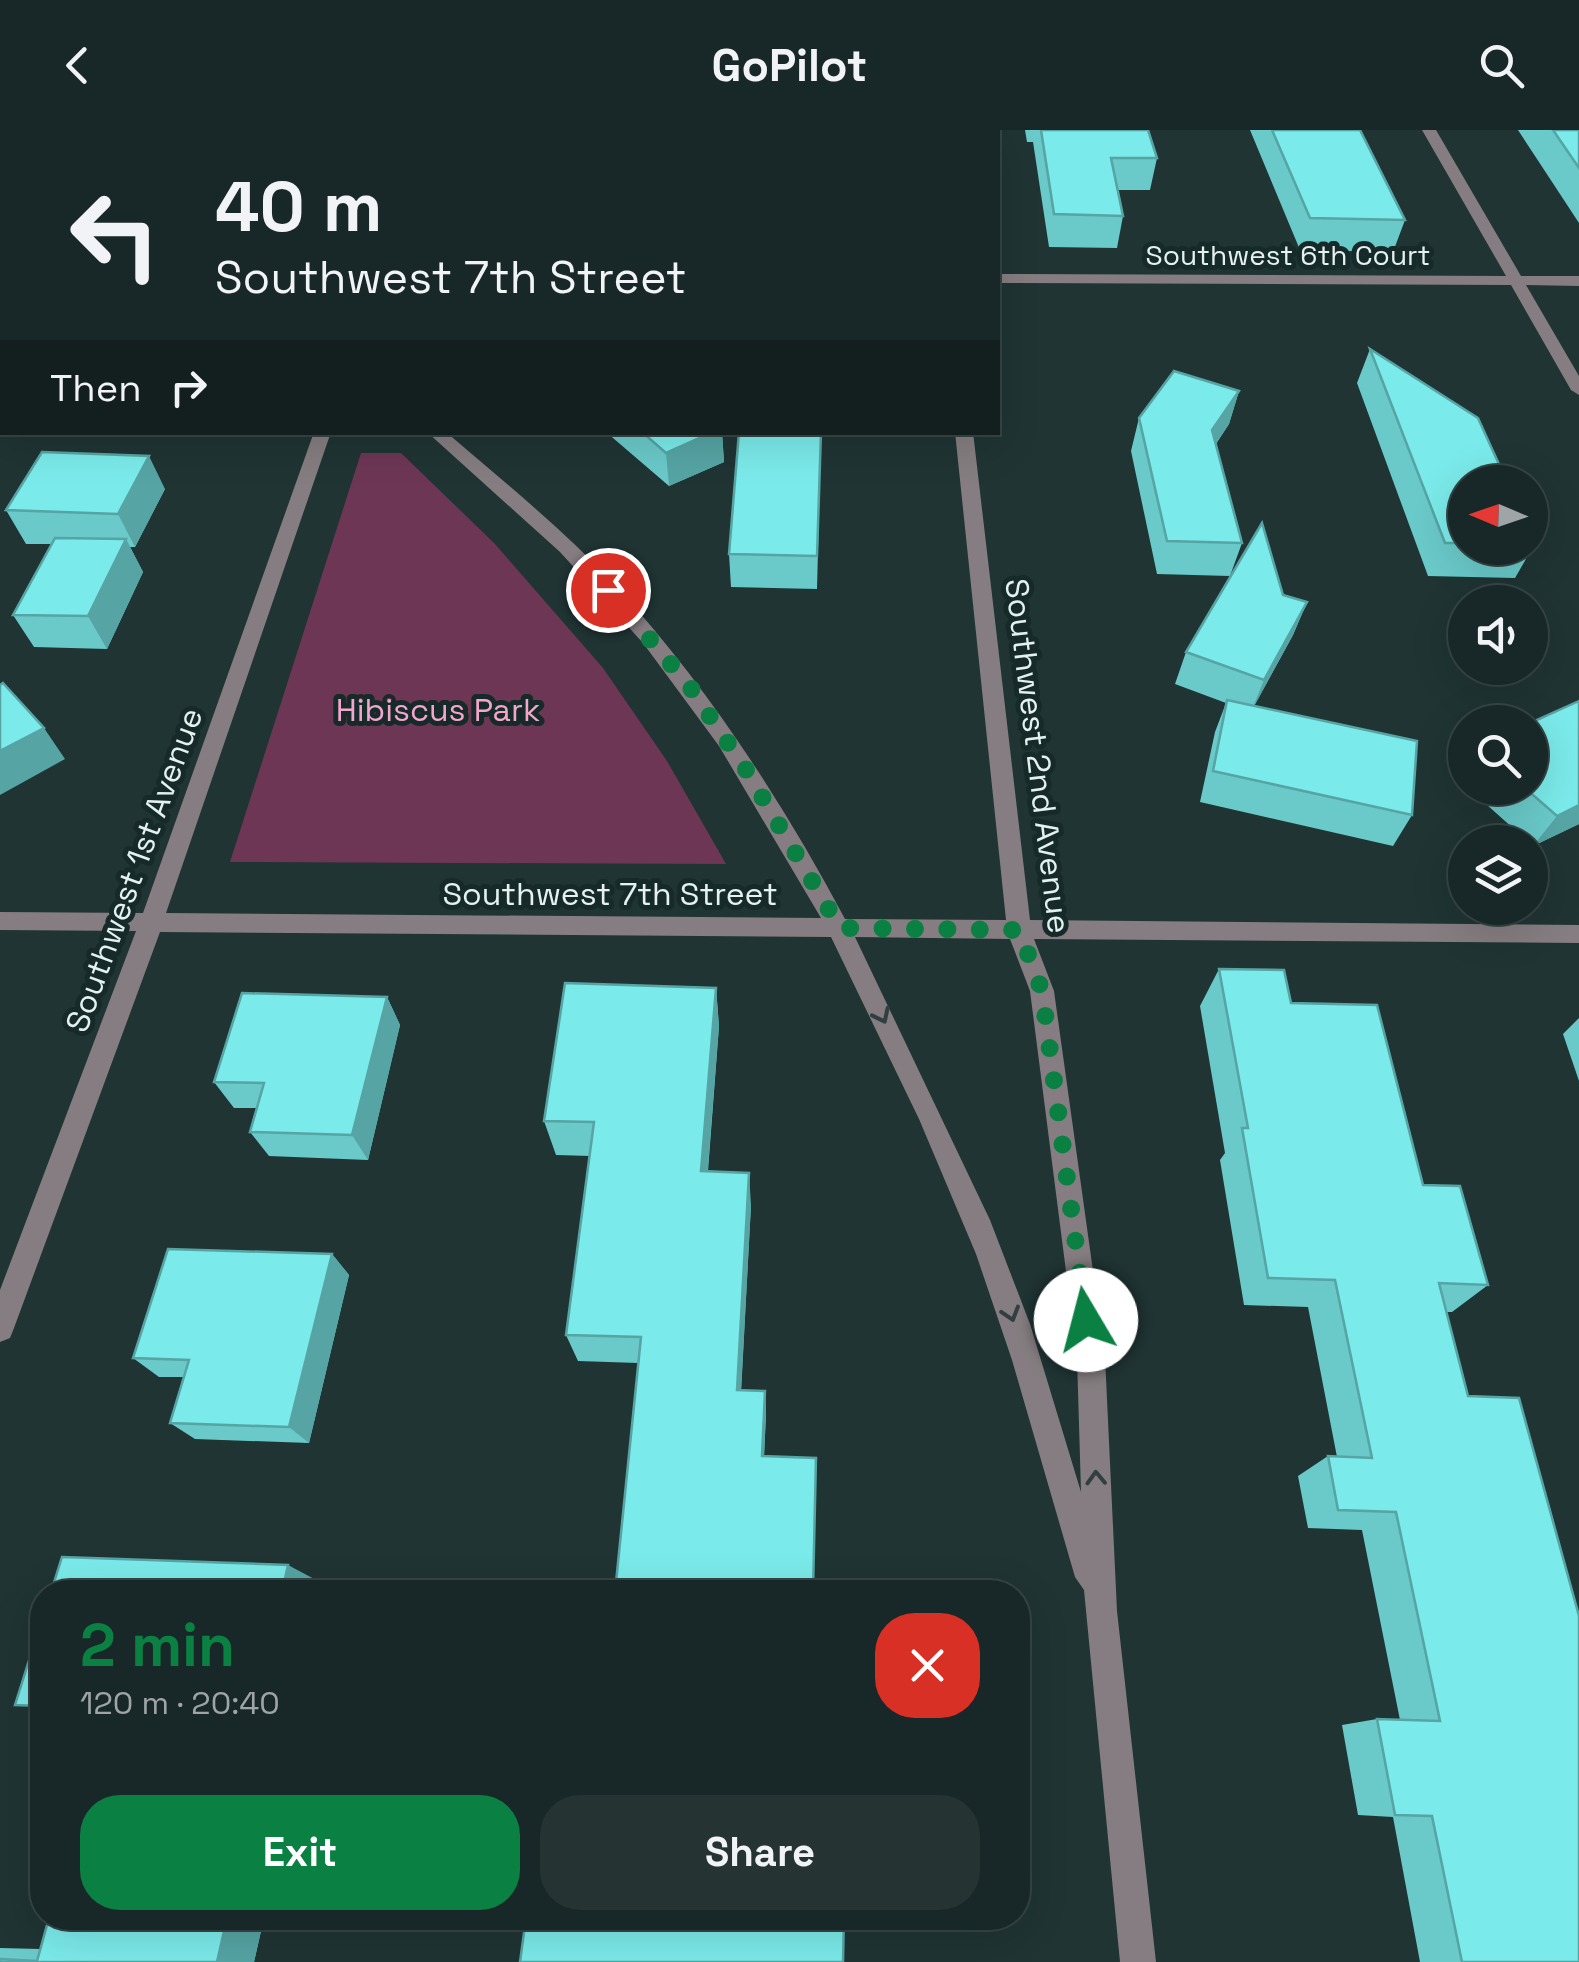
<!DOCTYPE html>
<meta charset="utf-8">
<style>
body{margin:0;font-family:"Space Grotesk",sans-serif;background:#253333;color:#f1f3f6;height:100vh;display:flex;flex-direction:column;font-size:38px;white-space:nowrap}
*{box-sizing:border-box;margin:0}
p{font-size:32px;color:#9fa5a7}
.icon{flex:none;width:55px;height:55px;fill:none;stroke:currentColor;stroke-width:2;stroke-linecap:round;stroke-linejoin:round}
.map{position:relative;flex:1;overflow:hidden}
.panel{position:absolute;left:30px;top:1450px;width:1000px;height:350px;display:flex;flex-direction:column;background:#182727;border-radius:40px;box-shadow:0 10px 40px #0002,0 0 0 2px #364444}
.panel>*{flex:none}
.banner{position:absolute;left:0px;top:0px;width:1000px;height:305px;box-shadow:0 10px 40px #0002,0 0 0 2px #364444;background:#182727;color:#f1f3f6;overflow:hidden}
.needle{width:65px;rotate:272deg}
.controls{position:absolute;left:1448px;top:335px;display:grid;gap:20px}
.controls a{display:grid;place-items:center;width:100px;height:100px;border-radius:50%;background:#182727;box-shadow:0 10px 40px #0002,0 0 0 2px #364444;font-size:50px}
.pin{position:absolute;display:grid;place-items:center;width:85px;height:85px;color:#fff;margin:-42px;border:5px solid #fff;border-radius:50%;box-shadow:0 2px 10px #0007}
.me{position:absolute;width:110px;margin:-55px;rotate:352deg;stroke-linejoin:round;filter:drop-shadow(0 0 8px #0008)}
.turn{display:flex;align-items:center;gap:35px;height:210px;padding:0 50px;font-size:45px}
.turn .icon{width:130px;height:130px;stroke-width:2.5}
.turn b{display:block;font-size:70px;line-height:85px}
.then{display:flex;align-items:center;height:95px;padding:0 50px;background:#0003;gap:20px;font-size:38px}
.round{display:grid;place-items:center;flex:none;width:105px;height:105px;border-radius:40px;background:#253333}
.summary{display:flex;align-items:center;justify-content:space-between;height:170px;padding:0 50px}
h1{font-size:60px;font-weight:700;line-height:75px;color:#0b8043}
.cta{display:flex;gap:20px;margin-top:auto;padding:20px 50px}
.cta a{flex:1;height:115px;border-radius:40px;background:#0b8043;color:#fff;font-size:40px;font-weight:700;line-height:115px;text-align:center}
.cta a+a{background:#253333;color:#f1f3f6}
header{display:flex;justify-content:space-between;align-items:center;height:130px;padding:0 50px;background:#182727;font-size:45px;font-weight:700}
.map>svg:first-child{display:block}
.green{fill:#6d3655}
.lines{fill:none;stroke-linecap:round;stroke-linejoin:round}
.minor{fill:#857d81;fill-rule:evenodd}
.wall{fill:#6ac9c9}
.shaded-wall{fill:#56a4a4}
.building{fill:#7beaea;stroke:#56a4a4;stroke-width:2.5}
.oneway{stroke:#323f40}
.route{stroke:#0b8043;stroke-width:18;stroke-dasharray:0 32.4}
.labels{text-anchor:middle;dominant-baseline:central;stroke-width:10;stroke-linejoin:round;paint-order:stroke}
.far-street-label{font-size:28px;fill:#e5f1f1;stroke:#162a2a}
.park-label{font-size:32px;fill:#f4a5ce;stroke:#162a2a}
.street-label{font-size:32px;fill:#e5f1f1;stroke:#162a2a}
</style>
<header><svg class="icon" aria-label="back" viewBox="0 0 24 24"><path d="M15 5l-7 7 7 7"/></svg>GoPilot<svg class="icon" aria-label="search" viewBox="0 0 24 24"><circle cx="10" cy="10" r="6"/><path d="M15 15l6 6"/></svg></header>
<div class="map">
<svg width="1579" height="1832" viewBox="0 0 1579 1832">
<rect width="100%" height="100%" fill="#203434"/>
<polygon class="green" points="361,323 401,323 495,414 603,538 667,631 726,734 230,732"/>
<g class="lines">
<g class="minor">
<polygon points="923,0 937,0 937,2 924,2"/>
<polygon points="1422,0 1436,0 1521,146 1579,146 1579,156 1526,155 1579,246 1579,265 1571,260 1511,155 998,153 998,144 1506,146"/>
<path d="M 314,302 L 331,302 L 166,783 L 821,788 L 719,616 L 643,513 L 560,422 L 427,302 L 446,302 C 504,352 564,400 616,456 C 707,556 781,669 845,789 L 1006,790 L 955,302 L 973,302 L 1030,790 L 1579,795 L 1579,813 L 1034,809 L 1054,861 L 1105,1227 L 1117,1481 L 1156,1832 L 1120,1832 L 1084,1460 L 1075,1447 L 1012,1230 L 976,1124 L 919,989 L 831,807 L 160,802 L 14,1198 L 10,1208 L 0,1212 L 0,1160 L 136,801 L 0,800 L 0,782 L 143,783 ZM 855,807 L 1010,809 L 1030,861 L 1077,1227 L 1081,1362 L 1030,1194 L 990,1090 Z"/>
</g>
</g>
<g class="wall">
<polygon points="18,0 345,0 344,2 20,2"/>
<polygon points="1025,0 1148,0 1157,28 1150,60 1118,60 1123,86 1117,118 1049,117 1033,12 1027,12"/>
<polygon points="1250,0 1360,0 1405,90 1393,122 1300,120"/>
<polygon points="1518,0 1579,0 1579,93"/>
<polygon points="0,155 2,156 2,226 0,225"/>
<polygon points="1370,219 1465,352 1465,418 1530,418 1530,405 1534,415 1515,448 1428,446 1357,253"/>
<polygon points="1239,261 1229,294 1216,314 1242,413 1230,446 1157,444 1131,321 1139,288"/>
<polygon points="606,302 722,302 724,332 669,356"/>
<polygon points="821,302 817,459 731,457 729,424"/>
<polygon points="165,359 135,417 130,417 143,442 107,519 34,517 13,485 52,414 26,414 6,380"/>
<polygon points="1283,465 1307,472 1293,505 1254,576 1412,685 1393,716 1200,672 1215,602 1226,573 1175,554 1186,522"/>
<polygon points="1579,571 1579,694 1533,716 1468,658 1530,658"/>
<polygon points="1465,637 1465,655 1458,648"/>
<polygon points="1219,839 1291,873 1423,1055 1488,1155 1452,1182 1446,1182 1579,1832 1420,1832 1393,1687 1358,1685 1342,1595 1377,1589 1400,1590 1362,1400 1308,1398 1298,1346 1328,1326 1337,1327 1308,1177 1244,1175 1220,1030 1225,1023 1200,876"/>
<polygon points="716,858 719,896 708,1041 751,1075 741,1260 765,1261 766,1284 764,1327 813,1462 638,1233 578,1231 566,1205 590,1026 556,1025 544,991"/>
<polygon points="387,867 400,895 368,1030 269,1026 250,1002 257,978 234,978 214,952"/>
<polygon points="1579,888 1579,951 1563,904"/>
<polygon points="332,1124 349,1145 309,1313 195,1309 170,1293 184,1247 159,1247 133,1228"/>
<polygon points="49,1788 264,1788 254,1832 0,1832 0,1818 40,1819"/>
</g>
<g class="shaded-wall">
<polygon points="324,0 345,0 344,2 323,2"/>
<polygon points="2,82 2,135 0,139 0,84"/>
<polygon points="1239,261 1229,294 1202,334 1212,300"/>
<polygon points="713,302 722,302 724,332 669,356 666,323"/>
<polygon points="149,326 165,359 135,417 118,384"/>
<polygon points="126,409 143,442 107,519 88,486"/>
<polygon points="1307,472 1293,505 1251,582 1264,550"/>
<polygon points="44,598 65,629 0,665 0,621"/>
<polygon points="1579,675 1579,694 1533,716 1557,686"/>
<polygon points="716,858 719,896 705,1074 701,1041"/>
<polygon points="387,867 400,895 368,1030 352,1005"/>
<polygon points="749,1043 751,1075 740,1283 737,1260"/>
<polygon points="332,1124 349,1145 309,1313 289,1297"/>
<polygon points="765,1261 766,1284 763,1347 762,1326"/>
<polygon points="288,1435 318,1451 316,1462 282,1462"/>
<polygon points="227,1788 264,1788 254,1832 217,1832"/>
</g>
<g class="building">
<polygon points="47,0 324,0 323,2 52,2"/>
<polygon points="496,0 568,0 568,2 495,2"/>
<rect x="730" y="0" width="88" height="2"/>
<polygon points="1041,0 1148,0 1157,28 1111,28 1123,86 1054,84"/>
<polygon points="1272,0 1360,0 1405,90 1310,88"/>
<polygon points="1553,0 1579,0 1579,38"/>
<polygon points="0,155 2,156 2,197 0,197"/>
<polygon points="1370,219 1478,288 1507,352 1465,352 1465,413 1445,413"/>
<polygon points="1174,241 1239,261 1212,300 1242,413 1167,411 1139,288"/>
<polygon points="642,302 713,302 666,323"/>
<polygon points="739,302 821,302 817,426 729,424"/>
<polygon points="42,322 149,326 118,384 6,380"/>
<polygon points="1262,393 1283,465 1307,472 1264,550 1186,522"/>
<polygon points="55,408 126,409 88,486 13,485"/>
<polygon points="3,553 44,598 0,621 0,555"/>
<polygon points="1227,570 1417,611 1412,685 1213,641"/>
<polygon points="1579,571 1579,675 1557,686 1525,658 1530,658 1530,593"/>
<polygon points="1219,839 1284,840 1291,873 1377,875 1423,1055 1460,1056 1488,1155 1439,1153 1468,1266 1519,1268 1579,1486 1579,1832 1462,1832 1432,1686 1395,1685 1377,1589 1440,1591 1396,1382 1338,1380 1328,1326 1372,1328 1335,1150 1268,1148 1242,998 1248,998"/>
<polygon points="565,853 716,858 701,1041 749,1043 737,1260 765,1261 762,1326 816,1328 813,1462 615,1462 641,1207 566,1205 594,992 544,991"/>
<polygon points="242,863 387,867 352,1005 250,1002 264,953 214,952"/>
<polygon points="168,1119 332,1124 289,1297 170,1293 189,1230 133,1228"/>
<polygon points="62,1427 288,1435 282,1462 51,1462"/>
<polygon points="42,1489 42,1576 15,1575"/>
<polygon points="49,1788 227,1788 217,1832 0,1832 0,1829 37,1831"/>
<polygon points="526,1788 844,1788 843,1832 520,1832"/>
</g>
<defs><path id="oneway-chevron" d="M-2-3.5L2.5 0L-2 3.5" fill="none" stroke-width="1.6" stroke-linecap="round" stroke-linejoin="round" transform="scale(2.5)"/></defs>
<g class="oneway">
<use href="#oneway-chevron" transform="translate(882 886) rotate(64)"/>
<use href="#oneway-chevron" transform="translate(1011 1184) rotate(73)"/>
<use href="#oneway-chevron" transform="translate(1096 1348) rotate(-92)"/>
</g>
<g class="lines">
<polyline class="route" points="608,460 688,554 745,638 840,798 1019,800 1042,861 1086,1190"/>
</g>
<g class="labels">
<g class="far-street-label">
<text x="1288" y="125">Southwest 6th Court</text>
</g>
<g class="park-label">
<text x="438" y="580">Hibiscus Park</text>
</g>
<g class="street-label">
<text transform="translate(1038 626) rotate(83)">Southwest 2nd Avenue</text>
<text transform="translate(134 740) rotate(-70)">Southwest 1st Avenue</text>
<text x="610" y="764">Southwest 7th Street</text>
</g>
</g>
</svg>
<div class="controls">
<a><svg class="needle" viewBox="-14 -14 28 28"><path d="M0-13l5 13h-10z" fill="#e53935"/><path d="M0 13l5-13h-10z" fill="#9fa5a7"/></svg></a>
<a><svg class="icon" aria-label="sound" viewBox="0 0 24 24"><path d="M4 9h4l5-4v14l-5-4H4zM17 9q2 3 0 6"/></svg></a>
<a><svg class="icon" aria-label="search" viewBox="0 0 24 24"><circle cx="10" cy="10" r="6"/><path d="M15 15l6 6"/></svg></a>
<a><svg class="icon" aria-label="layers" viewBox="0 0 24 24"><path d="M12 4l9 5-9 5-9-5zM3 14l9 5 9-5"/></svg></a>
</div>
<div class="pin" style="left:608px;top:460px;background:#d93025"><svg class="icon" aria-label="arrive" viewBox="0 0 24 24"><path d="M6 21V4h12l-3 4 3 4H6"/></svg></div>
<svg class="me" style="left:1086px;top:1190px" viewBox="-20 -20 40 40"><circle r="19" fill="#fff"/><path d="M0-13L10 11 0 6-10 11z" fill="#0b8043"/></svg>
<div class="banner">
<div class="turn"><svg class="icon" aria-label="left" viewBox="0 0 24 24"><path d="M17 20v-9H6M10 6l-5 5 5 5"/></svg><div><b>40 m</b>Southwest 7th Street</div></div>
<div class="then">Then<svg class="icon" aria-label="right" viewBox="0 0 24 24"><path d="M7 20v-9h11M14 6l5 5-5 5"/></svg></div>
</div>
<section class="panel">
<div class="summary"><div><h1>2 min</h1><p>120 m · 20:40</p></div><a class="round" style="background:#d93025;color:#fff"><svg class="icon" aria-label="close" viewBox="0 0 24 24"><path d="M6 6l12 12M18 6L6 18"/></svg></a></div>
<div class="cta"><a>Exit</a><a>Share</a></div>
</section>
</div>
